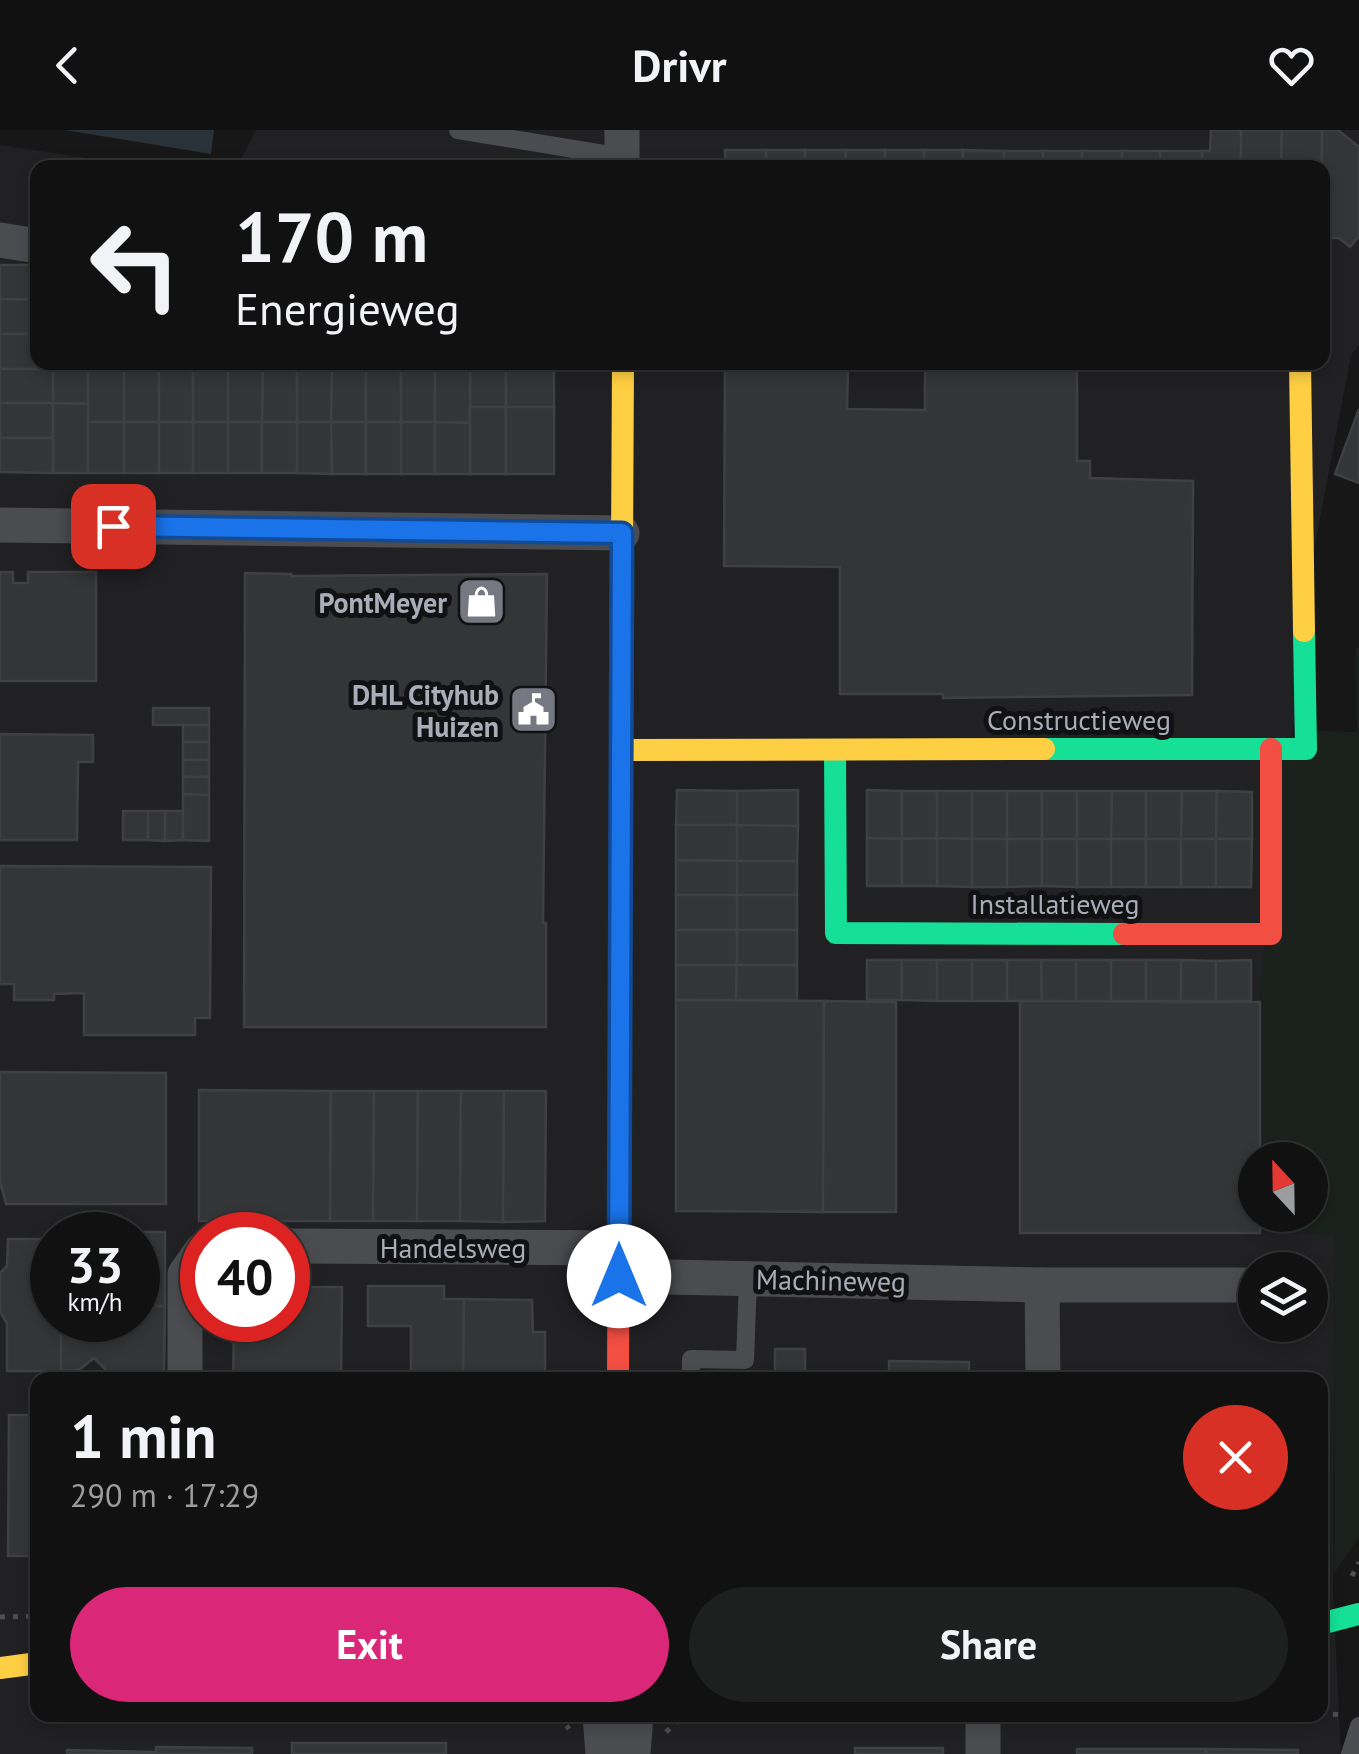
<!DOCTYPE html>
<meta charset="utf-8">
<style>
body{margin:0;font-family:"PT Sans",sans-serif;background:#1e1f1f;color:#f1f3f6;height:100vh;display:flex;flex-direction:column;font-size:38px;white-space:nowrap}
*{box-sizing:border-box;margin:0}
p{font-size:32px;color:#9c9d9f}
.icon{flex:none;width:55px;height:55px;fill:none;stroke:currentColor;stroke-width:2;stroke-linecap:round;stroke-linejoin:round}
.map{position:relative;flex:1;overflow:hidden}
.details{position:absolute;left:30px;top:1242px;width:1298px;height:350px;display:flex;flex-direction:column;background:#111;border-radius:20px;box-shadow:0 5px 15px #0003,0 0 0 2px #303131}
.details>*{flex:none}
.guide{position:absolute;left:30px;top:30px;width:1300px;height:210px;border-radius:20px;box-shadow:0 5px 15px #0003,0 0 0 2px #303131;background:#111;color:#f1f3f6;overflow:hidden}
.needle{width:65px;rotate:338deg}
.fabs{position:absolute;left:1238px;top:1012px;display:grid;gap:20px}
.fabs a{display:grid;place-items:center;width:90px;height:90px;border-radius:50%;background:#111;box-shadow:0 5px 15px #0003,0 0 0 2px #303131;font-size:50px}
.speed{position:absolute;left:30px;top:1082px;display:flex;gap:20px;font-size:50px;font-weight:700;text-align:center}
.speed>*{display:grid;place-content:center;width:130px;height:130px;border-radius:50%;background:#111;box-shadow:0 5px 15px #0003,0 0 0 2px #303131;line-height:1}
.speed small{font-size:25px;font-weight:400}
.speed .limit{border:15px solid #d22;background:#fff;color:#111}
.pin{position:absolute;display:grid;place-items:center;width:85px;height:85px;color:#fff;margin:-42px;border-radius:20px;box-shadow:0 5px 15px #0006}
.me{position:absolute;width:110px;margin:-55px;rotate:0deg;stroke-linejoin:round;filter:drop-shadow(0 0 8px #0008)}
.turn{display:flex;align-items:center;gap:35px;height:210px;padding:0 40px;font-size:45px}
.turn .icon{width:130px;height:130px;stroke-width:2.5}
.turn b{display:block;font-size:70px;line-height:85px}
.round{display:grid;place-items:center;flex:none;width:105px;height:105px;border-radius:52px;background:#1e1f1f}
.headline{display:flex;align-items:center;justify-content:space-between;height:170px;padding:0 40px}
h1{font-size:60px;font-weight:700;line-height:75px}
.cta{display:flex;gap:20px;margin-top:auto;padding:20px 40px}
.cta a{flex:1;height:115px;border-radius:60px;background:#db2777;color:#fff;font-size:40px;font-weight:700;line-height:115px;text-align:center}
.cta a+a{background:#1e1f1f;color:#f1f3f6}
header{display:flex;justify-content:space-between;align-items:center;height:130px;padding:0 40px;background:#111;font-size:45px;font-weight:700}
.map>svg:first-child{display:block}
.built{fill:#212124;fill-rule:evenodd}
.green{fill:#1b211c}
.water{fill:#2a3239}
.building{fill:#343537;stroke:#3f4043;stroke-width:2.5}
.lines{fill:none;stroke-linecap:round;stroke-linejoin:round}
.path{stroke:#4d4e52;stroke-width:5;stroke-dasharray:5 8;stroke-linecap:butt}
.lane{stroke:#4b4c50;stroke-width:18}
.street{stroke:#4b4c50;stroke-width:35}
.fast{stroke:#16e098;stroke-width:22}
.slow{stroke:#ffcf43;stroke-width:22}
.jam{stroke:#f24e42;stroke-width:22}
.route-casing{stroke:#114b97;stroke-width:25}
.route{stroke:#1a73e8;stroke-width:18}
.labels{text-anchor:middle;dominant-baseline:central;stroke-width:10;stroke-linejoin:round;paint-order:stroke}
.poi-label{font-size:28px;font-weight:bold;fill:#a8adb8;stroke:#111113;text-anchor:end}
.street-label{font-size:28px;fill:#a8adb8;stroke:#111113}
</style>
<header><svg class="icon" aria-label="back" viewBox="0 0 24 24"><path d="M15 5l-7 7 7 7"/></svg>Drivr<svg class="icon" aria-label="heart" viewBox="0 0 24 24"><path d="M12 20l-8-8c-3-5 5-10 8-4 3-6 11-1 8 4z"/></svg></header>
<div class="map">
<svg width="1359" height="1624" viewBox="0 0 1359 1624">
<rect width="100%" height="100%" fill="#171717"/>
<path class="built" d="M 256,0 L 1359,0 L 1359,215 L 1351,225 L 1315,415 L 1260,872 L 1260,1030 L 1255,1030 L 1255,1085 L 1260,1085 L 1260,1103 L 1335,1104 L 1333,1458 L 1341,1624 L 0,1624 L 0,15 L 148,37 L 38,38 L 38,232 L 1322,232 L 1322,38 L 237,37 ZM 52,1105 L 138,1105 L 138,1190 L 52,1190 ZM 202,1105 L 288,1105 L 288,1190 L 202,1190 ZM 1255,1140 L 1310,1140 L 1310,1195 L 1255,1195 ZM 38,1250 L 1320,1250 L 1320,1585 L 38,1585 Z"/>
<polygon class="green" points="1356,518 1359,518 1359,1407 1333,1445 1335,1105 1260,1103 1260,1085 1310,1085 1310,1030 1260,1030 1260,872 1279,619 1315,601 1357,602"/>
<polygon class="water" points="65,0 214,0 211,24"/>
<g class="building">
<polygon points="1211,0 1241,0 1241,38 1202,38 1202,21 1210,21"/>
<polygon points="1241,0 1282,0 1281,38 1241,38"/>
<polygon points="1282,0 1322,0 1322,38 1281,38"/>
<polygon points="1322,0 1338,0 1359,17 1359,106 1350,117 1339,108 1322,108"/>
<rect x="725" y="20" width="41" height="18"/>
<rect x="766" y="20" width="39" height="18"/>
<polygon points="805,20 846,20 845,38 805,38"/>
<polygon points="846,20 885,20 885,38 845,38"/>
<rect x="885" y="20" width="39" height="18"/>
<rect x="924" y="20" width="39" height="18"/>
<polygon points="963,20 1004,21 1004,38 963,38"/>
<rect x="1004" y="21" width="39" height="17"/>
<rect x="1043" y="21" width="39" height="17"/>
<rect x="1082" y="21" width="40" height="17"/>
<rect x="1122" y="21" width="38" height="17"/>
<rect x="1160" y="21" width="42" height="17"/>
<polygon points="0,135 38,135 38,170 0,169"/>
<polygon points="0,169 38,170 38,204 0,204"/>
<polygon points="0,204 38,204 38,232 53,232 53,239 0,239"/>
<polygon points="53,232 88,232 88,274 53,273"/>
<rect x="470" y="232" width="36" height="45"/>
<rect x="506" y="232" width="48" height="45"/>
<polygon points="725,232 839,232 843,238 848,238 847,279 925,280 925,232 1077,232 1077,331 1090,331 1090,348 1193,351 1192,565 943,568 943,564 840,564 840,437 724,436"/>
<rect x="0" y="239" width="53" height="34"/>
<polygon points="88,239 124,240 124,292 88,292"/>
<rect x="124" y="240" width="35" height="52"/>
<rect x="159" y="240" width="34" height="52"/>
<rect x="193" y="240" width="35" height="52"/>
<polygon points="228,240 263,240 262,292 228,292"/>
<polygon points="263,240 297,240 297,292 262,292"/>
<polygon points="297,240 332,240 331,292 297,292"/>
<polygon points="332,240 366,240 366,292 331,292"/>
<rect x="366" y="240" width="35" height="52"/>
<rect x="401" y="240" width="34" height="52"/>
<polygon points="435,240 470,240 470,293 435,292"/>
<rect x="0" y="273" width="53" height="35"/>
<polygon points="53,273 88,274 88,343 53,343"/>
<rect x="470" y="277" width="36" height="67"/>
<rect x="506" y="277" width="48" height="67"/>
<polygon points="1359,279 1359,353 1335,344"/>
<rect x="88" y="292" width="36" height="51"/>
<rect x="124" y="292" width="35" height="51"/>
<rect x="159" y="292" width="34" height="51"/>
<rect x="193" y="292" width="35" height="51"/>
<rect x="228" y="292" width="34" height="51"/>
<rect x="262" y="292" width="35" height="51"/>
<polygon points="297,292 331,292 332,344 297,343"/>
<polygon points="331,292 366,292 366,344 332,344"/>
<rect x="366" y="292" width="35" height="52"/>
<rect x="401" y="292" width="34" height="52"/>
<polygon points="435,292 470,293 470,344 435,344"/>
<polygon points="0,308 53,308 53,343 0,342"/>
<polygon points="0,442 13,442 13,453 28,453 28,442 96,442 96,551 0,551"/>
<polygon points="245,443 291,444 291,446 547,444 543,793 546,793 546,897 244,897"/>
<rect x="153" y="578" width="56" height="17"/>
<rect x="183" y="595" width="26" height="17"/>
<polygon points="0,604 93,605 93,632 78,632 77,710 0,710"/>
<rect x="183" y="612" width="26" height="18"/>
<rect x="183" y="630" width="26" height="17"/>
<polygon points="183,647 209,647 209,665 183,664"/>
<polygon points="677,660 737,661 737,695 676,695"/>
<polygon points="798,660 798,696 737,695 737,661"/>
<polygon points="867,660 902,661 902,709 867,708"/>
<polygon points="902,661 937,661 937,708 902,709"/>
<polygon points="937,661 972,661 972,709 937,708"/>
<rect x="972" y="661" width="35" height="48"/>
<rect x="1007" y="661" width="35" height="48"/>
<rect x="1042" y="661" width="35" height="48"/>
<polygon points="1077,661 1112,661 1111,709 1077,709"/>
<polygon points="1112,661 1146,661 1146,709 1111,709"/>
<polygon points="1146,661 1182,661 1181,709 1146,709"/>
<polygon points="1182,661 1217,661 1216,709 1181,709"/>
<polygon points="1217,661 1252,662 1252,709 1216,709"/>
<polygon points="183,664 209,665 209,711 183,710"/>
<rect x="123" y="681" width="25" height="29"/>
<polygon points="148,681 165,681 165,711 148,710"/>
<polygon points="165,681 183,681 183,710 165,711"/>
<polygon points="676,695 737,695 737,731 676,730"/>
<polygon points="737,695 798,696 797,731 737,731"/>
<polygon points="867,708 902,709 902,756 867,756"/>
<polygon points="937,708 937,756 902,756 902,709"/>
<polygon points="937,708 972,709 972,757 937,756"/>
<rect x="972" y="709" width="35" height="48"/>
<polygon points="1007,709 1042,709 1042,756 1007,757"/>
<polygon points="1042,709 1077,709 1077,757 1042,756"/>
<rect x="1077" y="709" width="34" height="48"/>
<rect x="1111" y="709" width="35" height="48"/>
<rect x="1146" y="709" width="35" height="48"/>
<rect x="1181" y="709" width="35" height="48"/>
<polygon points="1216,709 1252,709 1251,757 1216,757"/>
<polygon points="676,730 737,731 737,765 676,765"/>
<rect x="737" y="731" width="60" height="34"/>
<polygon points="0,736 211,737 210,888 195,888 195,905 84,905 84,863 54,864 54,870 14,870 14,854 0,854"/>
<rect x="676" y="765" width="61" height="35"/>
<rect x="737" y="765" width="60" height="35"/>
<rect x="676" y="800" width="61" height="35"/>
<rect x="737" y="800" width="60" height="35"/>
<rect x="867" y="830" width="35" height="40"/>
<polygon points="902,830 937,830 937,871 902,870"/>
<rect x="937" y="830" width="35" height="41"/>
<rect x="972" y="830" width="35" height="41"/>
<polygon points="1007,830 1041,830 1042,871 1007,871"/>
<polygon points="1041,830 1076,830 1076,871 1042,871"/>
<rect x="1076" y="830" width="35" height="41"/>
<rect x="1111" y="830" width="35" height="41"/>
<rect x="1146" y="830" width="35" height="41"/>
<polygon points="1181,830 1216,831 1216,871 1181,871"/>
<polygon points="1251,830 1251,871 1216,871 1216,831"/>
<polygon points="676,835 737,835 736,870 676,870"/>
<polygon points="737,835 797,835 797,870 736,870"/>
<polygon points="676,870 824,871 823,1082 676,1081"/>
<polygon points="824,871 896,872 896,1082 823,1082"/>
<polygon points="1020,871 1260,872 1260,1030 1255,1030 1255,1085 1260,1085 1260,1103 1020,1103"/>
<polygon points="0,942 166,943 166,1074 6,1074 0,1052"/>
<polygon points="199,960 331,961 330,1091 199,1091"/>
<polygon points="331,961 374,961 373,1091 330,1091"/>
<polygon points="374,961 418,961 417,1091 373,1091"/>
<polygon points="418,961 461,961 460,1091 417,1091"/>
<polygon points="461,961 504,961 503,1092 460,1091"/>
<polygon points="504,961 546,961 545,1091 503,1092"/>
<polygon points="115,1102 165,1102 165,1176 138,1176 138,1105 112,1105"/>
<polygon points="8,1109 52,1109 52,1190 61,1190 61,1241 7,1241 7,1194 0,1181 0,1143 7,1136"/>
<polygon points="368,1156 444,1156 444,1169 464,1169 463,1250 411,1250 411,1196 368,1196"/>
<polygon points="288,1157 342,1157 341,1250 233,1250 234,1190 288,1190"/>
<polygon points="464,1169 532,1170 533,1202 545,1202 545,1250 463,1250"/>
<polygon points="138,1176 165,1176 164,1249 115,1249 94,1228 79,1240 61,1241 61,1190 138,1190"/>
<polygon points="775,1219 805,1219 805,1244 854,1244 854,1250 775,1250"/>
<polygon points="889,1231 969,1232 969,1250 889,1250"/>
<rect x="700" y="1245" width="75" height="5"/>
<polygon points="9,1285 38,1285 38,1426 8,1426"/>
<rect x="292" y="1613" width="154" height="11"/>
<polygon points="156,1617 252,1618 252,1624 67,1624 67,1620 156,1622"/>
<rect x="855" y="1618" width="88" height="6"/>
<rect x="1077" y="1619" width="129" height="5"/>
<polygon points="1206,1619 1298,1620 1298,1624 1206,1624"/>
</g>
<g class="lines">
<g class="path">
<polyline points="1352,1446 1359,1432"/>
<polyline points="0,1487 38,1486"/>
<polyline points="1320,1583 1342,1585"/>
<polyline points="559,1585 569,1599"/>
<polyline points="666,1602 684,1585"/>
</g>
<g class="lane">
<polyline points="458,0 622,27"/>
<polyline points="691,1250 691,1229 745,1230 748,1149"/>
<polyline points="1350,1624 1359,1596"/>
</g>
<g class="street">
<polyline points="622,0 622,38"/>
<polyline points="0,110 38,116"/>
<polyline points="0,395 622,403"/>
<polyline points="288,1116 619,1118"/>
<polyline points="619,1146 1042,1155 1251,1155"/>
<polyline points="1042,1155 1043,1250"/>
<polyline points="185,1250 185,1144 202,1120"/>
<polyline points="600,1585 603,1624"/>
<polyline points="983,1585 983,1624"/>
<polyline points="633,1624 636,1585"/>
</g>
<g class="fast">
<polyline points="1044,619 1306,619 1304,501"/>
<polyline points="835,620 836,803 1124,804"/>
<polyline points="1320,1494 1359,1484"/>
</g>
<g class="slow">
<polyline points="1300,232 1304,501"/>
<polyline points="620,620 1044,619"/>
<polyline points="620,787 623,232"/>
<polyline points="0,1538 38,1533"/>
</g>
<g class="jam">
<polyline points="1124,804 1271,804 1271,619"/>
<polyline points="618,1250 620,787"/>
</g>
</g>
<g class="lines">
<defs>
<polyline id="route" points="113,396 622,403 619,1146"/>
</defs>
<use href="#route" class="route-casing"/>
<use href="#route" class="route"/>
</g>
<defs>
<symbol id="shop-square" viewBox="-11 -11 22 22"><rect x="-9" y="-9" width="18" height="18" rx="4" fill="#757880" stroke="#111113"/><path d="M-5-2.5h2.3a2.7 3.5 0 0 1 5.4 0H5L5.5 6h-11ZM-1.5-2.5h3a1.5 2.3 0 0 0-3 0Z" fill="#fff"/></symbol>
<symbol id="civic-square" viewBox="-11 -11 22 22"><rect x="-9" y="-9" width="18" height="18" rx="4" fill="#757880" stroke="#111113"/><path d="M-.6-6.5H3V-4.5H.6V-3L4-1V1h2V6H-6V1h2V-1L-.6-3ZM-1.2 2.5V6h2.4V2.5Z" fill="#fff"/></symbol>
</defs>
<g fill-rule="evenodd">
<use href="#shop-square" x="454" y="444" width="55" height="55"/>
<use href="#civic-square" x="506" y="552" width="55" height="55"/>
</g>
<g class="labels">
<g class="poi-label">
<text x="447" y="472">PontMeyer</text>
<text x="499" y="564">DHL Cityhub<tspan x="499" dy="32">Huizen</tspan></text>
</g>
<g class="street-label">
<text x="1079" y="589">Constructieweg</text>
<text x="1055" y="773">Installatieweg</text>
<text x="453" y="1117">Handelsweg</text>
<text transform="translate(831 1150) rotate(1)">Machineweg</text>
</g>
</g>
</svg>
<div class="fabs">
<a><svg class="needle" viewBox="-14 -14 28 28"><path d="M0-13l5 13h-10z" fill="#e53935"/><path d="M0 13l5-13h-10z" fill="#9c9d9f"/></svg></a>
<a><svg class="icon" aria-label="layers" viewBox="0 0 24 24"><path d="M12 4l9 5-9 5-9-5zM3 14l9 5 9-5"/></svg></a>
</div>
<div class="speed"><div>33<small>km/h</small></div><div class="limit">40</div></div>
<div class="pin" style="left:113px;top:396px;background:#d93025"><svg class="icon" aria-label="arrive" viewBox="0 0 24 24"><path d="M6 21V4h12l-3 4 3 4H6"/></svg></div>
<svg class="me" style="left:619px;top:1146px" viewBox="-20 -20 40 40"><circle r="19" fill="#fff"/><path d="M0-13L10 11 0 6-10 11z" fill="#1a73e8"/></svg>
<div class="guide">
<div class="turn"><svg class="icon" aria-label="left" viewBox="0 0 24 24"><path d="M17 20v-9H6M10 6l-5 5 5 5"/></svg><div><b>170 m</b>Energieweg</div></div>
</div>
<section class="details">
<div class="headline"><div><h1>1 min</h1><p>290 m · 17:29</p></div><a class="round" style="background:#d93025;color:#fff"><svg class="icon" aria-label="close" viewBox="0 0 24 24"><path d="M6 6l12 12M18 6L6 18"/></svg></a></div>
<div class="cta"><a>Exit</a><a>Share</a></div>
</section>
</div>
